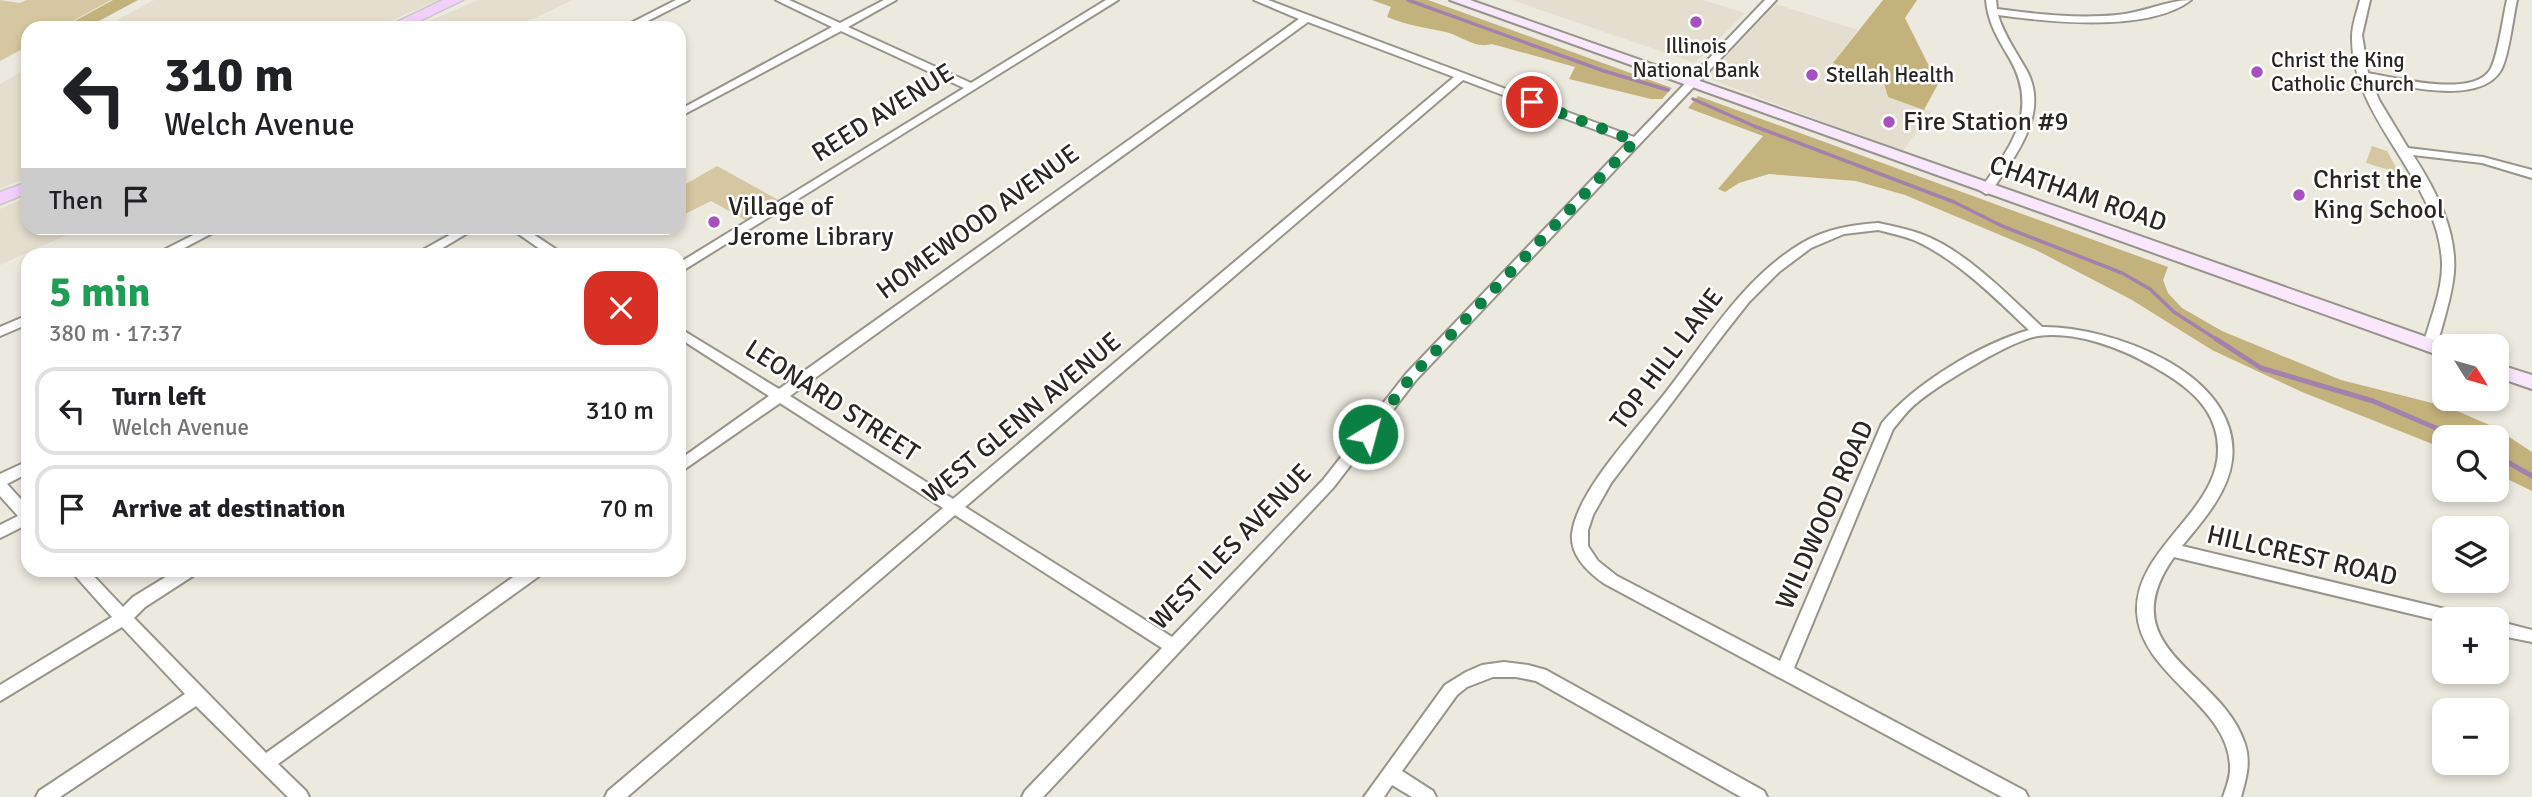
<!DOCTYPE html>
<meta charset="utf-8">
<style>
body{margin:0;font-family:Signika,sans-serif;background:#f2f2f2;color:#202124;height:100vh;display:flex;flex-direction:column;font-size:26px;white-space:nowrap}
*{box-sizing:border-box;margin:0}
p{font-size:23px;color:#757577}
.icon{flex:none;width:38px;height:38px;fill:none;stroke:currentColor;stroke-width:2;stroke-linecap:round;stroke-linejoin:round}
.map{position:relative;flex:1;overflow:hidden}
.panel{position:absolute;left:21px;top:248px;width:665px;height:329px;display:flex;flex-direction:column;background:#fff;border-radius:21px;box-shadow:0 4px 10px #0003}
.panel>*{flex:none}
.banner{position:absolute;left:21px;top:21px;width:665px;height:214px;border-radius:21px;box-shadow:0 4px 10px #0003;background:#fff;color:#202124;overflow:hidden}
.needle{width:46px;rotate:127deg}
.fabs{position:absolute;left:2432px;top:334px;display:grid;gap:14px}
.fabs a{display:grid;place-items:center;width:77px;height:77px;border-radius:14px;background:#fff;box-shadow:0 4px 10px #0003;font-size:35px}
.pin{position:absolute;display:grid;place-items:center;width:60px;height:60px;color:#fff;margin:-30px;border:4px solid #fff;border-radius:50%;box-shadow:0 2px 7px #0007}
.me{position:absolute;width:77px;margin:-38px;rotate:37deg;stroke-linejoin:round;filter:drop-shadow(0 0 5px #0008)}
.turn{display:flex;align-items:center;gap:24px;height:147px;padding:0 28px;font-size:32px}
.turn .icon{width:91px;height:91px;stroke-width:2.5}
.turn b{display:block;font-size:49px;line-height:60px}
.then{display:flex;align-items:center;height:66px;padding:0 28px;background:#0003;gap:14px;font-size:26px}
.round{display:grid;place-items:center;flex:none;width:74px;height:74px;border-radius:21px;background:#f2f2f2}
.head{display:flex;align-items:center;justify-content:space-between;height:119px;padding:0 28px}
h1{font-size:42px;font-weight:700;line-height:52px;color:#1e9e55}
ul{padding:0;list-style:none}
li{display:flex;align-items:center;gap:21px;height:88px;margin:0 14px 10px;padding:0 14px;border:4px solid #e0e0e0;border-radius:21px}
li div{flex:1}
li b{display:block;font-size:26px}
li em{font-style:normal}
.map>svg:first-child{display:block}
.built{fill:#e4dece}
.green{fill:#d4c7a1}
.forest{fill:#c4b27c}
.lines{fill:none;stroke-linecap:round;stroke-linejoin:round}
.stream-far1{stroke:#a481ad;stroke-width:3.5}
.stream{stroke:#a481ad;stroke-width:5}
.minor-casing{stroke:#97948b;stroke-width:4}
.secondary-casing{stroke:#97948b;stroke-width:4}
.primary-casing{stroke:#c7c7c6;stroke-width:3}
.minor{fill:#fff;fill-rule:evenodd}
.secondary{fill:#f8e7fd;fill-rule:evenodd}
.primary{fill:#f2d0fb;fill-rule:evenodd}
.route{stroke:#0b8043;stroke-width:12;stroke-dasharray:0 21.6}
.poi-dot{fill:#a851be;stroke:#fff;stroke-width:2.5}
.labels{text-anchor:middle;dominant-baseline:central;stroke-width:5;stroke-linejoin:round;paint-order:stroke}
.far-poi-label{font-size:21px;fill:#282723;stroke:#fff;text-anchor:start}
.street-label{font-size:26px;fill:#282723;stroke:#fff}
.poi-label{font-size:26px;fill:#282723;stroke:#fff;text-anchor:start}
</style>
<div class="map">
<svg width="2532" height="797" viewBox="0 0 2532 797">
<rect width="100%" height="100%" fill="#ece9df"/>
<g class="built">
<polygon points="154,0 439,0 374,28 103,28"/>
<polygon points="478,0 573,0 513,28 413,28"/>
<polygon points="1512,0 1703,0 1745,13 1695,63"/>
<polygon points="1776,4 1858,30 1833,63 1884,83 1888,97 1931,112 1902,152 1713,80 1710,74"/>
<polygon points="28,68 28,177 0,189 0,84"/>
<polygon points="28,196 28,228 82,228 0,265 0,209"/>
</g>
<g class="green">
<polygon points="0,0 19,3 27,0 111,0 60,28 28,28 28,46 0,61"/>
<polygon points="2372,146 2387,151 2399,173 2366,163"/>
<polygon points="717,166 780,201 747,221 711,201 679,217 679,188"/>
</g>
<g class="forest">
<polygon points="113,0 138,0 86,28 62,28"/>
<path d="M 1372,0 L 1428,0 L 1672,88 L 1662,99 L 1651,99 L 1569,79 L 1575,67 L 1492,44 C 1474,49 1462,36 1446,32 C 1425,28 1407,25 1387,17 L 1391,7 Z"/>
<polygon points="1883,0 1917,0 1905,18 1938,84 1924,110 1888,97 1884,83 1833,63"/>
<polygon points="1698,96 2168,267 2163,280 2168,293 2182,308 2222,331 2341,380 2448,407 2494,427 2532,452 2532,491 2497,474 2497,438 2445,438 2445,449 2302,392 2212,350 2132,300 2036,250 1905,195 1856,181 1769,174 1739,183 1725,192 1718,189 1763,136 1688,108"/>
</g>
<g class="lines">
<g class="stream-far1">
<polyline points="1408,0 1604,71 1668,90"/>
<polyline points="1693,99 1754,126 1954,202 2002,226 2122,273 2150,289 2174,312 2219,341"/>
</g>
<g class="stream">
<polyline points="2216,339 2261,368 2373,401 2459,438"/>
<polyline points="2497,456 2532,476"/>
</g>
<defs>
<g id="minor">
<polygon points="676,0 689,0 634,28 621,28"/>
<polygon points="776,0 789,0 840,23 884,0 896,0 848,27 971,83 1106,0 1118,0 679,273 679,263 964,88 841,31 679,117 679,110 832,27"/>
<path d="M 1254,0 L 1268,0 L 1634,137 L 1765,0 L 1776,0 L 1416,380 L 1333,488 L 1043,797 L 1022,797 L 1025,791 L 1162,648 L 955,515 L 627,797 L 605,797 L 608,791 L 943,508 L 780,403 L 679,473 L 679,460 L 769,396 L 679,338 L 679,328 L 779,389 L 1299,19 ZM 1308,22 L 1454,77 L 953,499 L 790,396 ZM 1463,80 L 1628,142 L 1406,374 L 1323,480 L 1172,637 L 965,507 Z"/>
<path d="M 1986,0 L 1996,0 L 1997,9 C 2036,14 2077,19 2117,15 C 2142,13 2168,0 2191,0 C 2149,33 2049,22 1998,15 C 2004,36 2018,54 2028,73 C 2049,116 2013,159 1990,193 L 1986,194 L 1980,190 C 2010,147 2040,112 2010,59 C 1998,39 1988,23 1986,0 Z"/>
<path d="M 2360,0 L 2370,0 L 2362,35 L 2368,73 C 2396,78 2472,98 2490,70 C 2498,57 2503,17 2507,0 L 2517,0 C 2513,17 2509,56 2501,70 C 2480,106 2404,86 2371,80 L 2379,100 L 2408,148 L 2483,157 L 2532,170 L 2532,178 L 2482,163 L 2413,155 C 2435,189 2457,230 2454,272 C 2452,297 2443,321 2437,346 L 2430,351 L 2423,346 C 2430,319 2443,290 2442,262 C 2438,177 2351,120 2352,37 C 2352,25 2357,12 2360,0 Z"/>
<path d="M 1878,223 C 1892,226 1907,229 1921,234 C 1965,250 2009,296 2042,327 C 2110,326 2242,373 2232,460 C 2228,493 2202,522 2182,546 L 2462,613 L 2468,615 L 2470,620 L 2445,620 L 2445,622 L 2174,557 C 2108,650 2222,671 2245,744 C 2251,763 2246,779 2241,797 L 2223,797 C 2226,788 2231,776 2230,766 C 2229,705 2140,675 2137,612 C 2134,542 2237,504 2215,429 C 2207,400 2179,381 2154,367 C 2121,348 2077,331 2038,336 C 2012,340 1940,384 1918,402 C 1908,409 1901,420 1893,429 L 1794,668 L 2025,791 L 2028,797 L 2002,797 L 1605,584 C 1589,573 1570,556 1572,534 C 1577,490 1639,427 1666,392 C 1707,340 1743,278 1802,243 C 1826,229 1851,225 1878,223 ZM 1878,230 C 1890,233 1904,236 1916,241 C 1959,261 1995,298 2029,330 C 1980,344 1914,384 1882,423 L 1780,661 L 1617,576 L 1598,561 L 1588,546 L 1588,530 L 1593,515 L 1611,483 L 1723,335 L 1749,302 L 1779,272 L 1811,248 L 1844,234 Z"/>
<polygon points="207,228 222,228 169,256 152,256"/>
<polygon points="462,228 476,228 429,256 412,256"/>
<polygon points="510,228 524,228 566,256 550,256"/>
<polygon points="28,315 28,324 0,336 0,327"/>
<polygon points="28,461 28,473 7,484 28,507 28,524 0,538 0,525 18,516 0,496 0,474"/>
<polygon points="70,570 88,570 123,607 133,597 177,570 198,570 196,574 145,607 134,618 266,753 523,570 544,570 542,574 278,764 306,791 309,797 288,797 196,706 60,797 36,797 39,791 185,694 122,627 0,701 0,685 112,617"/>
<polygon points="2497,621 2532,630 2532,642 2497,635"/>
<polygon points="1504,662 1528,665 1546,670 1764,791 1767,797 1741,797 1536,681 1516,677 1493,677 1467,687 1457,695 1402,771 1433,791 1436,797 1412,797 1392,785 1384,797 1364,797 1445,685 1466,672 1482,665"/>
</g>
<g id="secondary">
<polygon points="1450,0 1470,0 2452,346 2445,346 2445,357 2438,355"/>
<polygon points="2497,364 2532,375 2532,389 2497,377"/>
</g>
<g id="primary">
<polygon points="443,0 463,0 405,28 384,28"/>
<polygon points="28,182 28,193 0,204 0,192"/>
</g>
</defs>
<use href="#minor" class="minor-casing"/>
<use href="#secondary" class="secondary-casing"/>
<use href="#primary" class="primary-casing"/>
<use href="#minor" class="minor"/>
<use href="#secondary" class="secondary"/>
<use href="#primary" class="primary"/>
</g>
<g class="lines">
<polyline class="route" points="1368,434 1411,377 1635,141 1532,102"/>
</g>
<g class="poi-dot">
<circle cx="1696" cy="22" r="7"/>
<circle cx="2257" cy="72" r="7"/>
<circle cx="1812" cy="75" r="7"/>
<circle cx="1889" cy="122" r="7"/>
<circle cx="2299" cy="195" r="7"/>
<circle cx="714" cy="222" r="7"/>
</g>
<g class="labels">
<g class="far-poi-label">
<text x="1696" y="46" text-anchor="middle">Illinois<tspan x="1696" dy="24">National Bank</tspan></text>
<text x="2271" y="60">Christ the King<tspan x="2271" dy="24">Catholic Church</tspan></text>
<text x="1826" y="75">Stellah Health</text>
</g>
<g class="street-label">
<text transform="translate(883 113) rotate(-32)">REED AVENUE</text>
<text transform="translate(2078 194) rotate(19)">CHATHAM ROAD</text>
<text transform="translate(978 222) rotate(-36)">HOMEWOOD AVENUE</text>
<text transform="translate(1667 359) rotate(-53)">TOP HILL LANE</text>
<text transform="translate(832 401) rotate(33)">LEONARD STREET</text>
<text transform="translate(1022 418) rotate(-40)">WEST GLENN AVENUE</text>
<text transform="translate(1825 515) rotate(-66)">WILDWOOD ROAD</text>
<text transform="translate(1231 547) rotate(-46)">WEST ILES AVENUE</text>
<text transform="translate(2302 556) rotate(13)">HILLCREST ROAD</text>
</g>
<g class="poi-label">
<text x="1903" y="122">Fire Station #9</text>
<text x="2313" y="180">Christ the<tspan x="2313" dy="30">King School</tspan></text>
<text x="728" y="207">Village of<tspan x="728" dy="30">Jerome Library</tspan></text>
</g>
</g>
</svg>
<div class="fabs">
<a><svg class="needle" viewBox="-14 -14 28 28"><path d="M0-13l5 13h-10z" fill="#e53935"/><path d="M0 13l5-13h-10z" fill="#757577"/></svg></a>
<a><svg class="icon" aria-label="search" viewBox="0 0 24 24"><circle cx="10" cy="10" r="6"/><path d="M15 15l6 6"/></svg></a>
<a><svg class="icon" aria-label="layers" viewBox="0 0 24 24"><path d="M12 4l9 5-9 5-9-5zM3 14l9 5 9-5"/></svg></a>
<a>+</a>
<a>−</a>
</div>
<div class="pin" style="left:1532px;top:102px;background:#d93025"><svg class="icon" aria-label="arrive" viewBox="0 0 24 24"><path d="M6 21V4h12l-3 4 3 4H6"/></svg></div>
<svg class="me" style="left:1368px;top:434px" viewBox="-20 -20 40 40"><circle r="17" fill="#0b8043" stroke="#fff" stroke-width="3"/><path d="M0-11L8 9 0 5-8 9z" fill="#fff"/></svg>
<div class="banner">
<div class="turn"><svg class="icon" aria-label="left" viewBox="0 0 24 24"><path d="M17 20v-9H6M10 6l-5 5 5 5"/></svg><div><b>310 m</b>Welch Avenue</div></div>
<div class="then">Then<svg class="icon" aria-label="arrive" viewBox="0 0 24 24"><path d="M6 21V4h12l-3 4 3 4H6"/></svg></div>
</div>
<section class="panel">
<div class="head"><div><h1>5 min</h1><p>380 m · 17:37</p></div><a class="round" style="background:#d93025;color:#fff"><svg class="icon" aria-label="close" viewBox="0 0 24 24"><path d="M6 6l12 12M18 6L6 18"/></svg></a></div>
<ul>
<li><svg class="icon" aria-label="left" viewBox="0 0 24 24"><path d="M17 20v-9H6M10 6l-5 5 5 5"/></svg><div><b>Turn left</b><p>Welch Avenue</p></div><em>310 m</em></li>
<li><svg class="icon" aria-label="arrive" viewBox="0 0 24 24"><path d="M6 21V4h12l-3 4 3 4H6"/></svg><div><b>Arrive at destination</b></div><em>70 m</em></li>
</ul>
</section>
</div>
